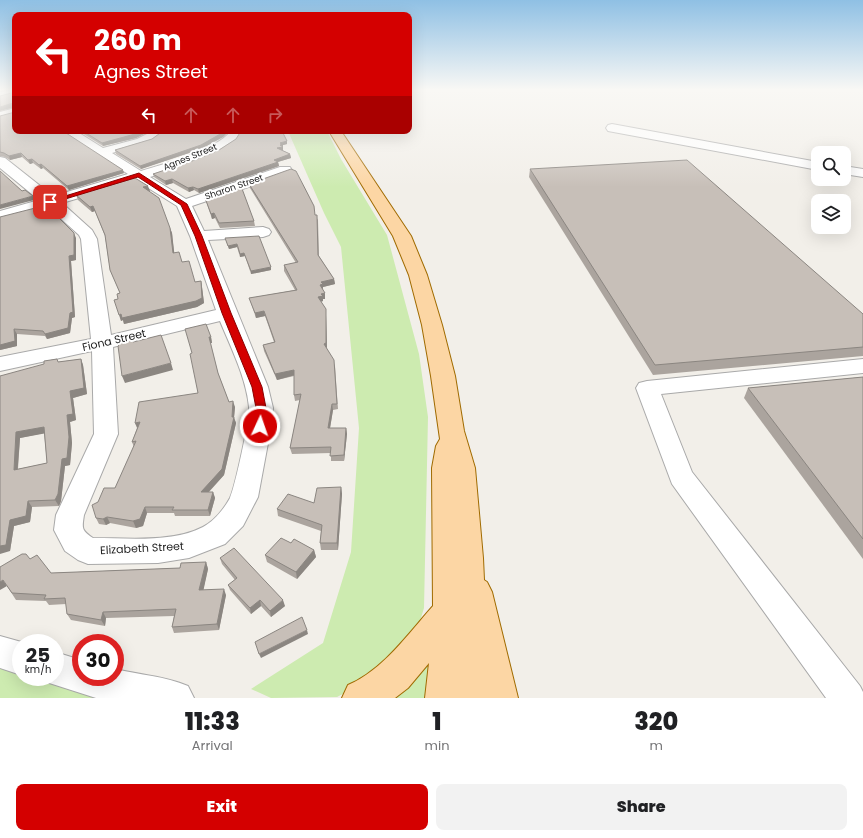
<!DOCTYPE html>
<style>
body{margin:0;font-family:Poppins,sans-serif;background:#f2f2f2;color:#202124;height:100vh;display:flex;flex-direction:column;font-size:15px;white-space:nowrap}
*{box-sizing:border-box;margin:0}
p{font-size:13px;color:#757577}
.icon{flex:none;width:22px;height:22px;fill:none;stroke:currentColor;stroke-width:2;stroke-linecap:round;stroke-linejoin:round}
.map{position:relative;height:698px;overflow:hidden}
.details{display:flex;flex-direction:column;background:#fff;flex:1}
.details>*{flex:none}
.top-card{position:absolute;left:12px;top:12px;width:400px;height:122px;border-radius:8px;box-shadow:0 4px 16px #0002;background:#d40000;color:#fff;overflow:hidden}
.controls{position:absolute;left:811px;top:146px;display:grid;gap:8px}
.controls a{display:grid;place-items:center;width:40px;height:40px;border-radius:8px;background:#fff;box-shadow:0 4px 16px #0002;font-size:20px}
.speed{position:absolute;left:12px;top:634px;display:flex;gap:8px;font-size:20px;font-weight:700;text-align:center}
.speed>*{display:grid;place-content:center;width:52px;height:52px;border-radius:50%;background:#fff;box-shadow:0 4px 16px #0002;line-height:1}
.speed small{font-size:10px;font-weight:400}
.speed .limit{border:6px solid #d22;background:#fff;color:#111}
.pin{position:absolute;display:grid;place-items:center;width:34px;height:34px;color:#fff;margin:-17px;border-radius:8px;box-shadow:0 2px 6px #0006}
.me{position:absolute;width:44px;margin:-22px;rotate:3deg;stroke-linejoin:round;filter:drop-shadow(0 0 3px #0008)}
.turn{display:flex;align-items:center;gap:14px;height:84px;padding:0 16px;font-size:18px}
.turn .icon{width:52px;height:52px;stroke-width:2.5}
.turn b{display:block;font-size:28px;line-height:34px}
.lanes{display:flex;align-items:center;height:38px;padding:0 16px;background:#0003;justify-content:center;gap:20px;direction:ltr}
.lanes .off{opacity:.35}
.eta{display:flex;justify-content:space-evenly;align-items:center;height:68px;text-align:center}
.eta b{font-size:24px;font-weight:800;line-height:28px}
.action{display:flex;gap:8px;margin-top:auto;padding:8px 16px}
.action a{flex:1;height:46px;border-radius:8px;background:#d40000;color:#fff;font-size:16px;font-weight:800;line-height:46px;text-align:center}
.action a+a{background:#f2f2f2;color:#202124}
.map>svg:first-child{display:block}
.grass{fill:#cdebb0}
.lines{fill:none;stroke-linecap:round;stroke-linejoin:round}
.minor-casing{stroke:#a9a9a9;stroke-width:2}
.major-casing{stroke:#a06b00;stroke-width:2}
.minor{fill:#fff;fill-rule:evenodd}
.major{fill:#fcd6a4;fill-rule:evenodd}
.wall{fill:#aba49e;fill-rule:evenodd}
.shaded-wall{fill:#8b8681}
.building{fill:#c7bfb8;stroke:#8b8681;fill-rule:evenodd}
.route{fill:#d40000;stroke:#8a0000}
.labels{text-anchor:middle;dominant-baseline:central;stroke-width:4;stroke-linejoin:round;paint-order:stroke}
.far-street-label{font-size:9px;fill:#222;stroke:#fff}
.street-label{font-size:11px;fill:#222;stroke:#fff}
</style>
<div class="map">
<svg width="863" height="698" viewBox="0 0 863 698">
<rect width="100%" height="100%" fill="#f2efe9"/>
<g class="grass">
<polygon points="288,131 327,131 341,159 387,235 419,354 428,417 424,608 416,634 358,686 337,697 271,698 251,689 323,643 351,552 359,428 341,247 324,213"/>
<polygon points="434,648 434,698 380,698"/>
<polygon points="0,652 21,658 21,677 81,677 136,698 0,698"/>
</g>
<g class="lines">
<defs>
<g id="minor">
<polygon points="15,89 15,95 0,98 0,92"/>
<polygon points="15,108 15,114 0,118 0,112"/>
<polygon points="612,124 818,162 818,170 608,131 606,128 608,125"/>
<path d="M 62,131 L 76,131 L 103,148 L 137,139 L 153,131 L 166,131 L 153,141 L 112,153 L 141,171 C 164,164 216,150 231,131 L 243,131 C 241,134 239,138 236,141 C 221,156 171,171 150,177 L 186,199 L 280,167 L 290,167 L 292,170 L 290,173 L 192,206 L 204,231 L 263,227 L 269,229 L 271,232 L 269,235 L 263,237 L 208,240 L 268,387 L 273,408 L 271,427 L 258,497 L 243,526 L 225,544 L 189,558 L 158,563 L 88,564 L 78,560 L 65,551 L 54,530 L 56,515 L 94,434 L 92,351 L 0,371 L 0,357 L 91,339 L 81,239 L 79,235 L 48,207 L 0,221 L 0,211 L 39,200 L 0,168 L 0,157 L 5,158 L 53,196 L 128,174 ZM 137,181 L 177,206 L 190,236 L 216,310 L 111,335 L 97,239 L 92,230 L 62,203 ZM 220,321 C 231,348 246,377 249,407 C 250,419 235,487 230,498 C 224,509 214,521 203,527 C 173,543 127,538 93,538 C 81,530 82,528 84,515 L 118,434 L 113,347 Z"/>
<polygon points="844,166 863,169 863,177 844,174"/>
<polygon points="863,359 863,373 661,394 692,472 860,686 863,692 863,698 826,698 672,484 636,388 639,383 647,381"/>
<polygon points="0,636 25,643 21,643 21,675 0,668"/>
<path d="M 55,652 L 81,660 L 81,677 L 115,677 L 115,669 C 140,675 165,676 188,686 L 194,698 L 96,698 L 43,681 L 41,677 L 55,677 Z"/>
</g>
<path id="major" d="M 329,131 L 341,131 L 411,236 L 427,275 L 442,325 L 455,376 L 464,431 L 475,468 L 483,558 L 484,580 L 487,582 L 492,592 L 518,698 L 425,698 L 429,663 L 408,688 L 395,698 L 342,698 L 348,685 C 383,670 408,634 433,606 L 432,468 L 436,446 L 440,439 L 431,376 L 422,325 L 409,275 L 393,236 Z"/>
</defs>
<use href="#minor" class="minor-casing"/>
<use href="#major" class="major-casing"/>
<use href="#minor" class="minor"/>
<use href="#major" class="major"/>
</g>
<g class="wall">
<polygon points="0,116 124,173 69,190 43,168 41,169 33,163 30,164 22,157 10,160 5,157 0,156"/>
<polygon points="79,131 150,131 136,138 103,146"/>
<polygon points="163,131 229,131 223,137 201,149 141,169 116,154 115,150 152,139"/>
<polygon points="236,139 287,144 283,145 283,150 282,150 290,154 291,158 278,162 279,166 199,193 194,190 189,192 173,183 166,185 154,177 153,174 195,160 219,150"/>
<polygon points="530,169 863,314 863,356 653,375 529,177"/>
<polygon points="249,184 315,215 318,220 319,256 334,279 335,284 323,287 323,290 325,299 323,299 323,301 321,302 326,315 327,349 335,366 338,409 333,410 330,428 346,428 347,434 344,461 331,461 331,453 292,454 290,448 300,400 295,401 294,395 294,376 277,380 264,351 263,345 274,342 265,316 256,318 251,303 249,298 295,290 284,271 284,265 296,263 250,188"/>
<polygon points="149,191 170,228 172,233 174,253 182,262 195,282 201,281 202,287 204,303 197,307 124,324 123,320 121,321 118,299 120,293 110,270 105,236 95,211 92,212 78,200 76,195 150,191"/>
<polygon points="205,198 254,221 255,226 220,228 215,218 212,219"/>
<polygon points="0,217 76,238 76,260 71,261 75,317 72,318 70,333 47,339 45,336 17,334 17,346 0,350"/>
<polygon points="225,238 271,267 271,270 251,274 245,256 240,257 237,247 229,249"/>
<polygon points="211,337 212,343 210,343 218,373 229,402 235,407 234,417 236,423 224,475 209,492 213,492 215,498 210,516 175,516 174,513 147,513 143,526 136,528 110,523 106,525 99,524 96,518 98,502 115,488 134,447 132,442 137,428 135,423 198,393 192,353"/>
<path d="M 81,359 L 83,365 L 87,394 L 73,398 L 76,420 L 70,422 L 72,443 L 70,465 L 65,466 L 61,501 L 59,506 L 32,507 L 30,522 L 14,526 L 10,551 L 0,376 L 58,362 ZM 44,433 L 47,463 L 18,469 L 20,438 Z"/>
<polygon points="863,377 863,559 744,398 748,388"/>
<polygon points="341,487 342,494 338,550 321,550 320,543 321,531 278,516 277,509 314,503"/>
<polygon points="291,543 314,550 316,557 297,579 267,562 265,555"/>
<polygon points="220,558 285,606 271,617 261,606 251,614 230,590 228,585 235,580 222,564"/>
<polygon points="30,559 51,573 180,568 206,562 208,569 203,590 226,595 219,630 174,633 172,627 174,616 106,618 105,626 71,620 67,614 66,604 49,605 46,601 16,600 7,586"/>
</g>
<g class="shaded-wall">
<polygon points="13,103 15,107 0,111 0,107"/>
<polygon points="142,131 150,131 136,138 103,146 102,143"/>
<polygon points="225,131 229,131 223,137 201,149 141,169 140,166"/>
<polygon points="287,141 287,144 283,145 283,150 278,152 277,148 280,143"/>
<polygon points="21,153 22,157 10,160 9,156"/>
<polygon points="290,154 291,158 274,163 274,160"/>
<polygon points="32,159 33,163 30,164 28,160"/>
<polygon points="278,162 279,166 199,193 198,189"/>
<polygon points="41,164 43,168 41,169 39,165"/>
<polygon points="123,170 124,173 69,190 67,186"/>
<polygon points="172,179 173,183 166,185 165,181"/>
<polygon points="148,186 150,191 145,192 143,187"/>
<polygon points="193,187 194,190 189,192 188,188"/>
<polygon points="33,196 34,200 0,209 0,205"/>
<polygon points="93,206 95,211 92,212 90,207"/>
<polygon points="214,213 215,218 212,219 211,214"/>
<polygon points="170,228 172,233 175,259 173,253"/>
<polygon points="74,233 76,238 76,260 71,261 75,317 72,318 70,333 47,339 45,334 69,256"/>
<polygon points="237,244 237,247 229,249 228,246"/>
<polygon points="244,253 245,256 240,257 240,254"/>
<polygon points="271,267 271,270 251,274 251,271"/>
<polygon points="334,279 335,284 323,287 323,289 320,290 320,285 321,282"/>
<polygon points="201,281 202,287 204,303 197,307 124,324 123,320 121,321 119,315"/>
<polygon points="325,293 325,299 323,299 323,301 319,302 318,297 321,294"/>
<polygon points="326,309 326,315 327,349 324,344"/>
<polygon points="264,311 265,316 256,318 255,313"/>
<polygon points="14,329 17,334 17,346 0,350 0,345"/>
<polygon points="209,337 211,337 212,343 210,343"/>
<polygon points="81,359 83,365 87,394 73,398 76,420 70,422 72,443 70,465 65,466 61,501 59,506 55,500 70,391"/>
<polygon points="171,363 173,370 125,383 122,376"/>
<polygon points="294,370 295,375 277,380 275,374"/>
<polygon points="233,401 235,407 234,418 236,423 224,475 203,498 201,492 232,417"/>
<polygon points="332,404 333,410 329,434 328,428"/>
<polygon points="140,422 138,429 135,423"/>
<polygon points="44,427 47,433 20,438 17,477 14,470 16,432"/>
<polygon points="346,428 347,434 344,461 344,455"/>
<polygon points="341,487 342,494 338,550 337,543"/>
<polygon points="213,492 215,498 210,516 208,510"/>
<polygon points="28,501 32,507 30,522 14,526 10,551 0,554 0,546 10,520"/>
<polygon points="145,507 147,513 143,526 136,528 133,521"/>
<polygon points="107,517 110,523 106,525 103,519"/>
<polygon points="314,550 316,557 297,579 296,572"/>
<polygon points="206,562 208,569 202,597 199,590"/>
<polygon points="3,580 7,586 0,590 0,582"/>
<polygon points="224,589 226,595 219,630 217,624"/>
<polygon points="260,600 261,606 251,614 250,608"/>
<polygon points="283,600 285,606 271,617 270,611"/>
<polygon points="103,612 106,618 105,626 101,620"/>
<polygon points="307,630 308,634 261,658 259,654"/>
</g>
<g class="building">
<polygon points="15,92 15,105 13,103 0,107 0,96"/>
<polygon points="15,110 15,131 63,131 123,170 67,186 41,164 39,165 32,159 28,160 21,153 9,156 4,153 0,152 0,116 15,112"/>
<polygon points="83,131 142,131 135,134 102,143"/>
<polygon points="163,131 225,131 222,133 201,145 140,166 115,150 152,139"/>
<polygon points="241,131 282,131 287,141 280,143 283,144 280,145 283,147 277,148 290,154 274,160 278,162 198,189 193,187 188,188 172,179 165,181 153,174 195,160 219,150 236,139"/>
<polygon points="687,160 863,314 863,347 655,365 530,169"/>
<polygon points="291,169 296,171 314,206 315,215 317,215 318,255 334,279 321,282 323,284 320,285 325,293 321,294 323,296 318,297 326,309 326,343 324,344 334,360 337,404 332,404 328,428 346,428 344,455 330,456 331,447 290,448 301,394 294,395 294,370 275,374 263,345 275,342 264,311 255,313 249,298 297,290 284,265 298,262 249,184"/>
<polygon points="0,171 22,191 25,190 33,196 0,205"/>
<polygon points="135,178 148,186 143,187 159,198 170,228 173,253 179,252 182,262 189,261 195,282 201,281 202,298 196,301 122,318 121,314 119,315 114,300 118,299 117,294 120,293 110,270 105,235 93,206 90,207 76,195"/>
<polygon points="241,186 254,221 219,223 214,213 211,214 205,198"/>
<polygon points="43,206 56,215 74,233 74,255 69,256 73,312 70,313 68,328 45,334 43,331 14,329 15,341 0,345 0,217"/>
<polygon points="259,236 271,267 251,271 244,253 240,254 237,244 228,246 225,238"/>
<polygon points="206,324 211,337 209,337 218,373 229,402 233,401 232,417 234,417 222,469 201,492 213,492 208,510 172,510 174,507 145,507 140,519 133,521 107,517 103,519 96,518 92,505 98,502 104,488 115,488 136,441 132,442 140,422 135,423 139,402 198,393 190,354 192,353 185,329"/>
<polygon points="161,335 171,363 122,376 118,346 126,338 132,337 133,342"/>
<path d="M 57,359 L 58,362 L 81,359 L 84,388 L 70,391 L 73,414 L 67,415 L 69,437 L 67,458 L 62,459 L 58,494 L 55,500 L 28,501 L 26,516 L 10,520 L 6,545 L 0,546 L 0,376 L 44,364 L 44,361 ZM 44,427 L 47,463 L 14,470 L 16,432 Z"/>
<polygon points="863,377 863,539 748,388"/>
<polygon points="341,487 337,543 320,543 322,525 277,509 288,494 314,503 317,488"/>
<polygon points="281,538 291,543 294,539 314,550 296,572 265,555"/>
<polygon points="234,548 283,600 270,611 260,600 250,608 228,585 237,578 220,558"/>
<polygon points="22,554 26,554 30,559 37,555 51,573 180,568 181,563 206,562 199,590 224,589 217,624 172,627 176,609 103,612 101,620 67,614 65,598 44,599 46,595 12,593 3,580 0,582 0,567"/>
<polygon points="302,617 307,630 259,654 255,642"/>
</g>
<linearGradient id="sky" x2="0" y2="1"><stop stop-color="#8fc0e4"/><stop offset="0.48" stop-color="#f9f8f5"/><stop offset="1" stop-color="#f9f8f5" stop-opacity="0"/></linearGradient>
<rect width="863" height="187" fill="url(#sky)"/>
<polygon class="route" points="139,173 187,204 202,236 231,313 262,387 266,408 263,429 256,429 254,426 256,408 252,387 222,313 195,236 181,205 138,177 52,203 46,202"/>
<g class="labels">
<g class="far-street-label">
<text transform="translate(190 157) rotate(-22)">Agnes Street</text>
<text transform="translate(234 187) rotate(-19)">Sharon Street</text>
</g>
<g class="street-label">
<text transform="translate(114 340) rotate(-13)">Fiona Street</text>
<text transform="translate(142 548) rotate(-3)">Elizabeth Street</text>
</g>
</g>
</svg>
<div class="controls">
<a><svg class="icon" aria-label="search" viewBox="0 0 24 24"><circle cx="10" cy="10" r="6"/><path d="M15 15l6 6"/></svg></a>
<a><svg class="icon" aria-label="layers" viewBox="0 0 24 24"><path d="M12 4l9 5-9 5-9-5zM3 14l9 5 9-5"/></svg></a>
</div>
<div class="speed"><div>25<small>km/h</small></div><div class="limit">30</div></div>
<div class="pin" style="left:50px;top:202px;background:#d93025"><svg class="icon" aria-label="arrive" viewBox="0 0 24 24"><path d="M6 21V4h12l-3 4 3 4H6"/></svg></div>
<svg class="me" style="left:260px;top:426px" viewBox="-20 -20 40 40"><circle r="17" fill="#d40000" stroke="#fff" stroke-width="3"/><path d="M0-11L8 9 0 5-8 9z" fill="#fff"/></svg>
<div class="top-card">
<div class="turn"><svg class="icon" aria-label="left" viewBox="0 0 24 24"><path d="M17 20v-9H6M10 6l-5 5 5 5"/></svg><div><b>260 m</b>Agnes Street</div></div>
<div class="lanes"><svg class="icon" aria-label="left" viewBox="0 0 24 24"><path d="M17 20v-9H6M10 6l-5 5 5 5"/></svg><svg class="icon off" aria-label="ahead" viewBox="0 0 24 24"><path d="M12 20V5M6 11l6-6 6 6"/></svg><svg class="icon off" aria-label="ahead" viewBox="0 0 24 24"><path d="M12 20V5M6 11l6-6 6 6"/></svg><svg class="icon off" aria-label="right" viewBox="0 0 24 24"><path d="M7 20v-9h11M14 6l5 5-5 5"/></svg></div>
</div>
</div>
<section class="details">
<div class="eta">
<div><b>11:33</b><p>Arrival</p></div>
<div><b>1</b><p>min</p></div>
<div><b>320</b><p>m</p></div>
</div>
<div class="action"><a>Exit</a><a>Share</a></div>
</section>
